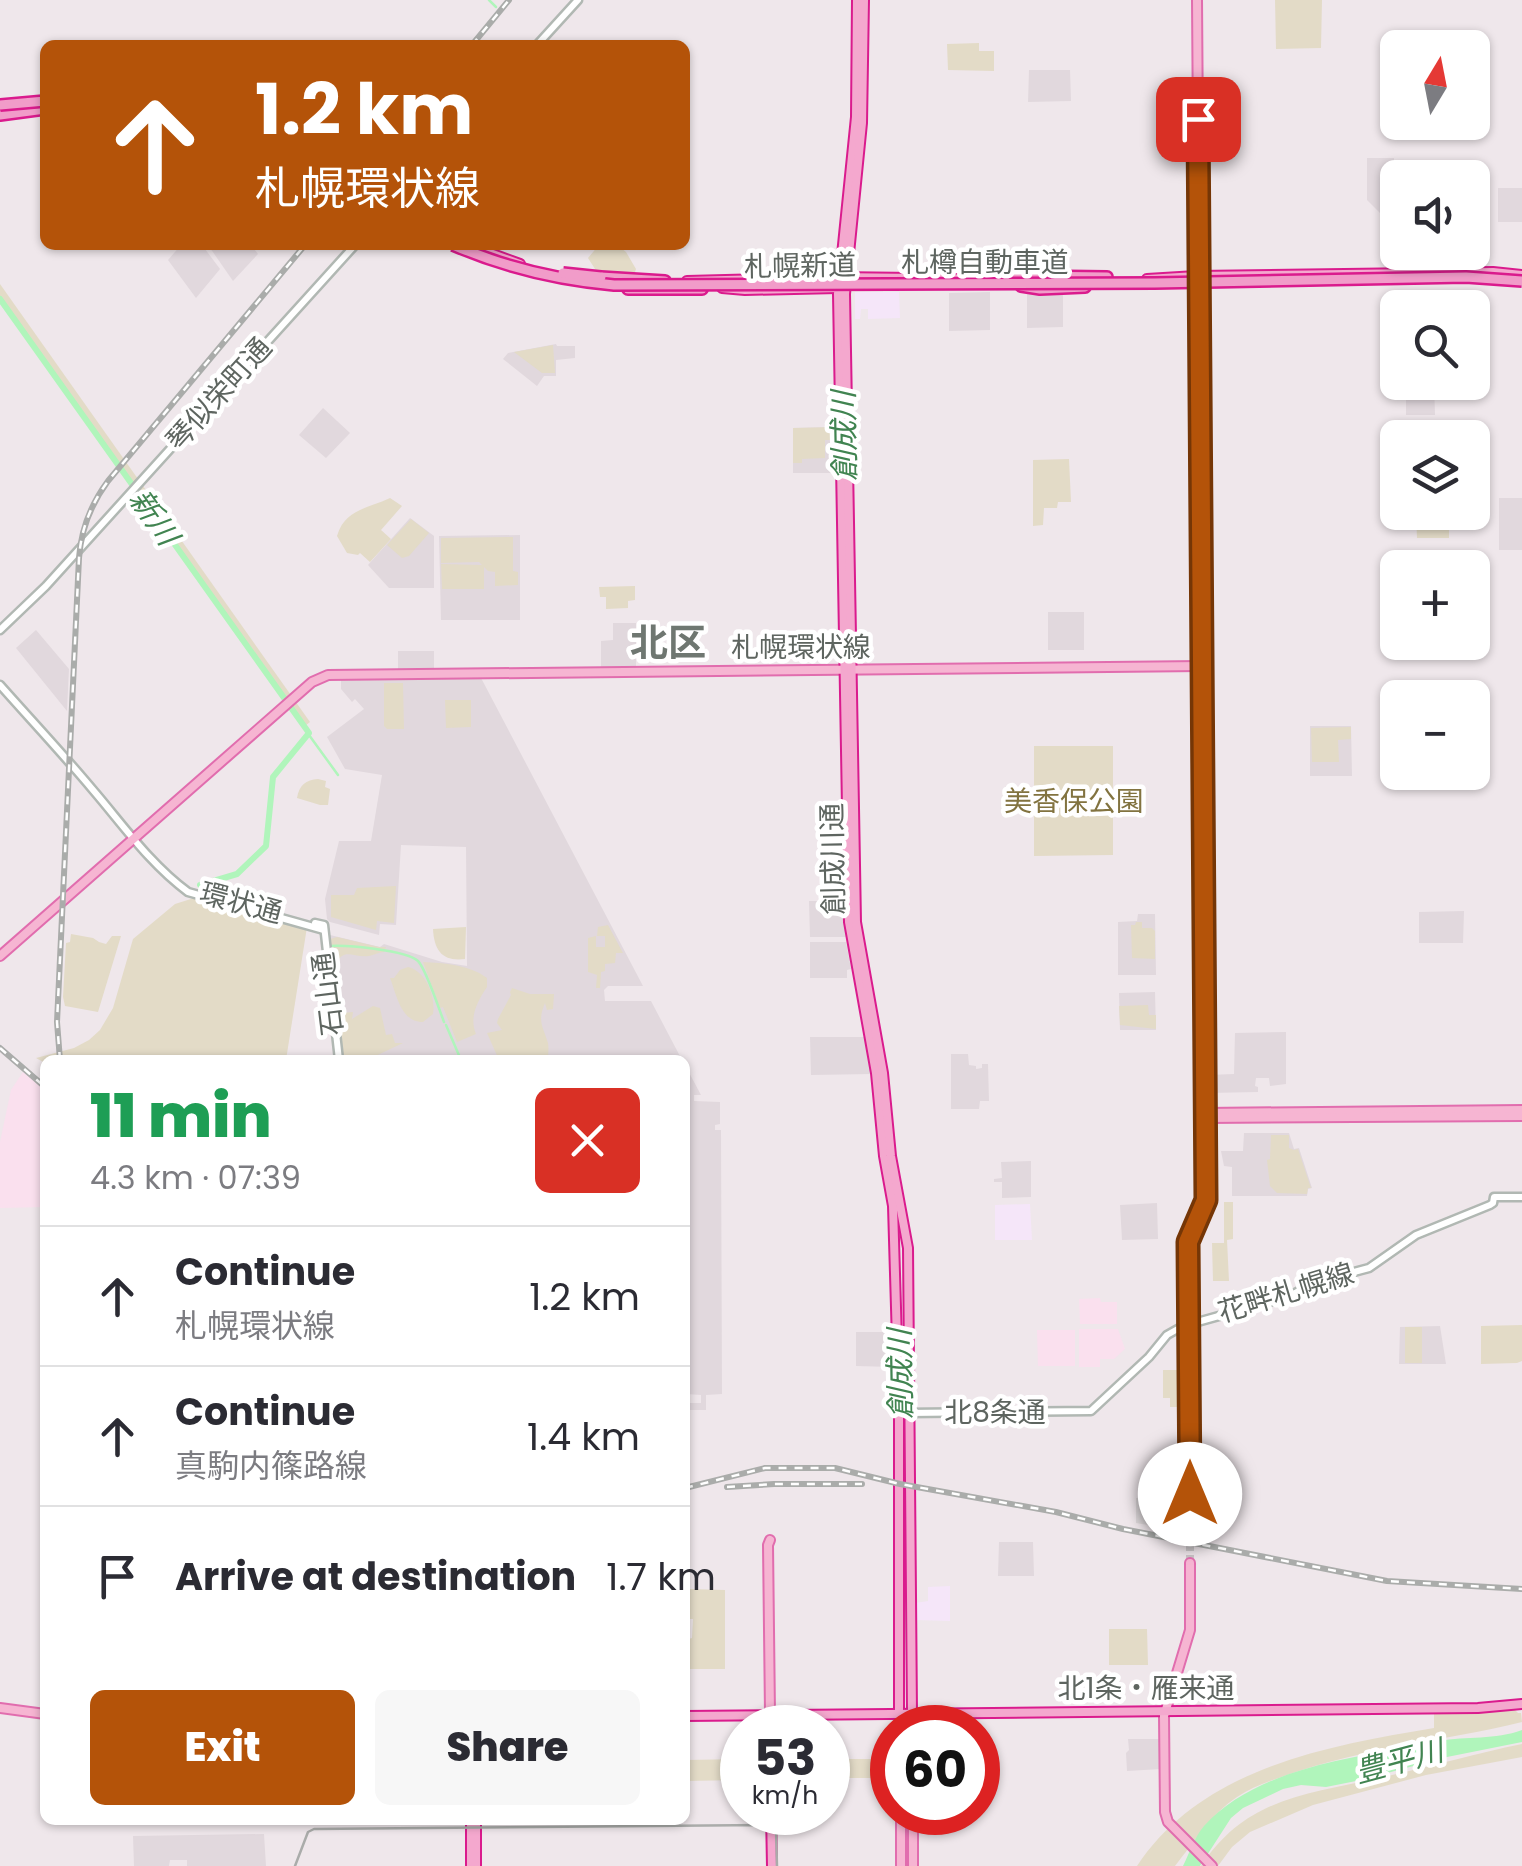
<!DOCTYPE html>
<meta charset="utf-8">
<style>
body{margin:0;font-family:Poppins,"Noto Sans JP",sans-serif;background:#f7f7f7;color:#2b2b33;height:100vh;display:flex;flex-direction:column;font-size:38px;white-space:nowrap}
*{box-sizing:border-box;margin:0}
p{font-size:32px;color:#7c7c81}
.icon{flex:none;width:55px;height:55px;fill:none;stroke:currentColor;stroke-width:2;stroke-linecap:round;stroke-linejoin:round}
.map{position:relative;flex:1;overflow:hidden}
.panel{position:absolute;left:40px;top:1055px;width:650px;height:770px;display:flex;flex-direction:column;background:#fff;border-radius:15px;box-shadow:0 2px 8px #0004}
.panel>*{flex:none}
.top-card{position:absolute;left:40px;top:40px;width:650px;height:210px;border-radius:15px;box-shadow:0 2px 8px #0004;background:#b45309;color:#fff;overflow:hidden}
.needle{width:65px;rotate:10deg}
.buttons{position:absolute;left:1380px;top:30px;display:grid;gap:20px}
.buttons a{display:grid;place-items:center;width:110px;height:110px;border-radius:15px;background:#fff;box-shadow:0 2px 8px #0004;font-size:50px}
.speed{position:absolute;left:720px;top:1705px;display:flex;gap:20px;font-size:50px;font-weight:700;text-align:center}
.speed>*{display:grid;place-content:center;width:130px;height:130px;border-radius:50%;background:#fff;box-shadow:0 2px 8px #0004;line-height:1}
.speed small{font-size:25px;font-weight:400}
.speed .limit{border:15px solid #d22;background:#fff;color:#111}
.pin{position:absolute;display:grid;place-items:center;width:85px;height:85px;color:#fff;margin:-42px;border-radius:20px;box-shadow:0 5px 15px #0006}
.me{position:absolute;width:110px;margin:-55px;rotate:0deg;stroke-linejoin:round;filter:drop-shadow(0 0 8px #0008)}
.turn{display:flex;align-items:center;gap:35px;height:210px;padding:0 50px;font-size:45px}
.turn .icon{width:130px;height:130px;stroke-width:2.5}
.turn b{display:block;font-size:70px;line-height:85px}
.round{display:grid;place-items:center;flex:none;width:105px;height:105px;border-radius:15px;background:#f7f7f7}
.summary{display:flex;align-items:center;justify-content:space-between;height:170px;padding:0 50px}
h1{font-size:60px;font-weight:800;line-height:75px;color:#1e9e55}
.button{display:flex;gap:20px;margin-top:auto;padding:20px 50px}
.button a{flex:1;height:115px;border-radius:15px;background:#b45309;color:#fff;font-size:40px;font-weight:800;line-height:115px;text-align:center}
.button a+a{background:#f7f7f7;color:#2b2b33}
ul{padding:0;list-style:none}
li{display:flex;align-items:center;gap:30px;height:140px;padding:0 50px;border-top:2px solid #e1e1e2}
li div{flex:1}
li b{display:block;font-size:38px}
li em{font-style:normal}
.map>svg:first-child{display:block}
.commercial{fill:#fae0ee}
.industrial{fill:#ded9db}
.education{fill:#e1d8dd}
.medical{fill:#f5e6f9}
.green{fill:#e3dbc7}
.water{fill:#b0f5bb}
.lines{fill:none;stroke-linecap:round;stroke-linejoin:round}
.stream{stroke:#b0f5bb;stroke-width:2.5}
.river{stroke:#b0f5bb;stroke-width:6}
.primary-tunnel{stroke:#cbc6c8;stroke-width:8;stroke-dasharray:8 4;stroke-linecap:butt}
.secondary-casing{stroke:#b1b8b3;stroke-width:11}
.primary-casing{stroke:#e16dae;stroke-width:12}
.trunk-casing{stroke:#da1b8d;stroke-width:12}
.motorway-casing{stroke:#da1b8d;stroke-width:14}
.secondary{stroke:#fff;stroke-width:6}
.primary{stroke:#f6b5d2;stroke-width:8}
.trunk{stroke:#f4a8ce;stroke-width:8}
.motorway{stroke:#f19cc9;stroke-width:9}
.tram{stroke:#aaacaa;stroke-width:2.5}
.rail-casing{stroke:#aaacaa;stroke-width:6}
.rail{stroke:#fff;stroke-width:2.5;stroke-dasharray:8;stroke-linecap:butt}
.motorway-bridge-casing{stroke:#da1b8d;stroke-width:14;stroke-linecap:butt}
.motorway-bridge{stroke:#f19cc9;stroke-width:9}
.route-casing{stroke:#753606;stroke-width:25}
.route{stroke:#b45309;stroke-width:18}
.labels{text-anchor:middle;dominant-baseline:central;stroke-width:9;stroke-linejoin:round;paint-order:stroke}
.street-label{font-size:28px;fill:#5e6560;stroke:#fff}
.park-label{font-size:28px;fill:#827340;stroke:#fff}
.water-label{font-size:30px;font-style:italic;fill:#418451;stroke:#fff}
.district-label{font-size:38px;font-weight:bold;fill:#6f7771;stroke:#fff}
</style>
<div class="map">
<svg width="1522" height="1866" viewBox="0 0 1522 1866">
<rect width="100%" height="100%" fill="#efe7eb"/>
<g class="commercial">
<polygon points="23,1072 45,1090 45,1207 0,1208 0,1142 11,1090"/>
<polygon points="1100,1298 1101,1302 1117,1302 1117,1324 1080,1324 1079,1299"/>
<polygon points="1079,1329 1118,1329 1125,1349 1114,1359 1100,1359 1100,1367 1079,1367"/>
<polygon points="1037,1330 1075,1330 1075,1366 1038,1366"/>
</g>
<polygon class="industrial" points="1136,1498 1184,1498 1185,1531 1136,1523"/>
<g class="education">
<polygon points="1029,70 1070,70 1071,101 1028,102"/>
<polygon points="1367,158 1394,158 1394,216 1383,216 1367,200"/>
<rect x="1498" y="188" width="24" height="34"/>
<polygon points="181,245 202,245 220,269 196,298 168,260"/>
<polygon points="208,245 251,245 258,254 233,281"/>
<polygon points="1063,290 1063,327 1027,328 1027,293"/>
<polygon points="990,292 990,330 949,331 949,293"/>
<polygon points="556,344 557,346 575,346 575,358 556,360 556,376 544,376 537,386 503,359 508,353"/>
<polygon points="1406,383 1434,383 1435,415 1406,415"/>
<polygon points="323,408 350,433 326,458 299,435"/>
<polygon points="837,427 839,473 793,473 793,428"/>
<rect x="1499" y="498" width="23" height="52"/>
<polygon points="410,518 434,536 434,588 389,588 368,565"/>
<polygon points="520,535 520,620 441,620 439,536"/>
<rect x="1048" y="612" width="36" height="38"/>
<polygon points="613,623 636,623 636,668 601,667 601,641 613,640"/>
<polygon points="36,630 69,669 67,711 16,648"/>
<rect x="398" y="651" width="36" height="20"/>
<polygon points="480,676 643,986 608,986 604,990 605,1001 651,1001 682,1060 341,1060 328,937 330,935 380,947 384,944 442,962 467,966 466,847 401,845 396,925 380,924 379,935 330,922 327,919 325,899 339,841 371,841 382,775 345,769 327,737 364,709 355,699 352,702 341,689 341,677"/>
<polygon points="1310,726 1351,726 1352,776 1310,776"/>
<polygon points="809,901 846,901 846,937 810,937"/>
<polygon points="1464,911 1463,943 1419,943 1419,912"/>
<polygon points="1138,914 1155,914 1156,975 1118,975 1118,922 1137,921"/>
<polygon points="810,942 846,942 851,969 847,970 847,978 810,978"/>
<polygon points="1155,992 1156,1030 1120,1030 1119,993"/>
<polygon points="1286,1032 1286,1084 1270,1086 1269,1078 1256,1078 1255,1086 1258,1087 1258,1092 1208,1093 1208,1075 1234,1074 1235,1033"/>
<polygon points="810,1037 866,1037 872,1074 811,1075"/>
<polygon points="951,1054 968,1054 969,1065 976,1066 976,1069 982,1068 982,1064 988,1064 989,1101 980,1101 979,1109 951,1109"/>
<polygon points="685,1065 701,1095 694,1095 694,1101 720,1102 720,1124 715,1125 715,1130 721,1130 722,1394 706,1395 706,1410 690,1410 690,1403 701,1403 701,1395 686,1394 685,1379"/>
<polygon points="1244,1133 1289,1133 1294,1149 1299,1148 1312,1188 1308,1189 1307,1196 1232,1196 1232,1167 1224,1166 1221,1151 1243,1151"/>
<polygon points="1031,1161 1031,1197 1002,1198 1002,1182 994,1182 994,1179 1002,1178 1001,1162"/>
<polygon points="1157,1203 1158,1239 1122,1240 1120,1205"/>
<polygon points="1440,1326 1446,1364 1399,1364 1400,1327"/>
<polygon points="856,1332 892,1332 893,1367 856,1366"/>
<polygon points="999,1542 1033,1542 1034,1576 998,1576"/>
<polygon points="1128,1739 1161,1739 1161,1769 1127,1771 1126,1753 1129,1750"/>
<polygon points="264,1834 266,1866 187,1866 187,1860 170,1860 169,1866 134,1866 133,1836"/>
</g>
<g class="medical">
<polygon points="855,292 899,292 900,318 868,319 868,309 861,309 860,319 855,319"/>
<polygon points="1030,1204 1032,1240 995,1240 995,1205"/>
<polygon points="950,1586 950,1621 915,1620 915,1603 928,1601 928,1587"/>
</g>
<g class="green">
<polygon points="1275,0 1322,0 1321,48 1276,49"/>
<polygon points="979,43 979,51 994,51 994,71 948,70 947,44"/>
<polygon points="599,245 617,245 626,252 636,269 634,275 597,272 588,258"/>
<polygon points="0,284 310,722 305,726 0,297"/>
<polygon points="553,345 555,373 542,373 514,352"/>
<polygon points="837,427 837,440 825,440 825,458 802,459 802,463 793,463 793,428"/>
<polygon points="1069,459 1071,502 1058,502 1057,508 1044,508 1043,525 1033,526 1033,460"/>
<path d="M 390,498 L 402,506 L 381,530 L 391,539 L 370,562 L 360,553 L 358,555 L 347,553 L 337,536 C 345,509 367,509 390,498 Z"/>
<polygon points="1416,513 1449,513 1449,538 1417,538"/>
<polygon points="411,519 429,533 409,556 402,558 387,545"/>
<polygon points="513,537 513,571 518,572 518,585 495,586 495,572 488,571 484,567 484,589 442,589 441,564 482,565 479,562 441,563 441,538"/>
<polygon points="635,586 635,600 628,601 628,608 606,609 606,597 600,597 599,587"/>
<polygon points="384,683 403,683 404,729 387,729 384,726"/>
<polygon points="445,700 471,700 471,727 446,728"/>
<polygon points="1351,727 1351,739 1338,740 1339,762 1312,762 1311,728"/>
<polygon points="1034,746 1113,746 1113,855 1034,856"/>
<path d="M 318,779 L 326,781 L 325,787 L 330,789 L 328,805 L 320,805 L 297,798 C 299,785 306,780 318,779 Z"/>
<polygon points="396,886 394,923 377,921 376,930 331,917 331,895 354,895 357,888"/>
<polygon points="194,898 307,927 286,1060 45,1060 45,1063 36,1058 74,1048 89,1040 100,1030 113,1008 133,939 175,904"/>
<polygon points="1136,922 1142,922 1142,928 1152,928 1155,931 1155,959 1132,958 1131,925 1135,925"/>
<polygon points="608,925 623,953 616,953 615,963 605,964 605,971 601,972 600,988 596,988 597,975 588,972 588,938 596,936 596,947 605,947 605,936 597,936 598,927"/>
<path d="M 466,927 L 465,959 C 443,962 434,951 433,929 Z"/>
<polygon points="71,934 93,938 99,942 106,944 112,936 121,936 98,1012 65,1006 63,997 66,943 70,942"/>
<path d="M 337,937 L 379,947 L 386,947 L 384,952 C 379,952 374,955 369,956 C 351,958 345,946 334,966 L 338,997 L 334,998 L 327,940 Z"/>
<path d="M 423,962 C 444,963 470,965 487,978 L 487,987 C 477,1002 469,1017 476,1034 L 457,1042 L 443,1007 L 440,1008 Z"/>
<path d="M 408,967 C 426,971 436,997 433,1014 L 423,1022 C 401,1022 397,996 390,978 L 394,978 L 400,970 Z"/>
<path d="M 512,988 L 530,994 L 554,994 L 553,1009 L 547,1010 L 545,1003 C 537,1022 543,1026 548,1043 C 549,1049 548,1054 548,1060 L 499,1060 L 487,1033 L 502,1030 L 497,1023 L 498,1019 L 511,995 L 510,992 Z"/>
<polygon points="338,1000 342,1013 353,1012 352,1019 373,1006 380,1008 386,1035 392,1034 395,1043 403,1043 367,1060 341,1060 334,1001"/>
<polygon points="1148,1005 1149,1015 1156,1015 1156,1029 1120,1025 1119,1006"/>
<polygon points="1271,1135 1289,1135 1289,1148 1294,1150 1298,1149 1311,1188 1308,1188 1307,1194 1277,1193 1270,1186 1267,1160 1270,1159"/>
<polygon points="1224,1202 1233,1202 1233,1239 1227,1240 1229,1281 1213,1281 1212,1243 1224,1243"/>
<polygon points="1522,1325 1522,1361 1517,1363 1481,1364 1481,1326"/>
<rect x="1405" y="1327" width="17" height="36"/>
<polygon points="1163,1370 1185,1370 1185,1407 1170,1407 1170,1398 1163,1398"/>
<polygon points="690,1589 725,1590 725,1669 688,1669 688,1644 685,1640 692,1638 693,1619 685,1619 685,1597"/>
<polygon points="1109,1629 1147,1629 1148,1665 1109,1665"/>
<path d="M 1514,1709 L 1518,1713 L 1521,1713 L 1522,1722 C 1444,1741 1363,1748 1287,1775 C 1270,1781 1252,1787 1237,1797 C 1210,1815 1195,1841 1175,1866 L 1137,1866 C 1202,1768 1326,1746 1434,1728 L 1434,1712 Z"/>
<path d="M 1522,1744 L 1522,1757 L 1426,1775 L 1313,1805 L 1250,1832 L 1232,1847 L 1218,1866 L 1201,1866 C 1248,1795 1311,1794 1388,1776 C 1433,1766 1477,1753 1522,1744 Z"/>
<polygon points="742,1759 742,1780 685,1781 685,1760"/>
<polygon points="830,1759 830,1762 843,1762 845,1759 892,1759 892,1778 828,1778 828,1760"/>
</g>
<g class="water">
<polygon points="896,1246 899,1246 906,1482 907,1708"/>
<path d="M 1522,1730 L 1522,1742 L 1447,1757 L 1361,1780 L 1326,1787 L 1301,1785 L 1283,1789 L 1243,1808 L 1231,1818 L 1200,1866 L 1183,1866 C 1190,1852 1194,1838 1204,1826 C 1249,1776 1331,1760 1394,1750 C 1409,1748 1424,1743 1439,1741 C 1467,1736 1495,1740 1522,1730 Z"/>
</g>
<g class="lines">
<g class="stream">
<polyline points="489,0 496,7"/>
<polyline points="309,735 338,775"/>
<path d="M 329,939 L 330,946 C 347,945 406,950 418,961 C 426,969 439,1009 444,1022"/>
<polyline points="446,1025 461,1060"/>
<polyline points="908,1812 908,1830"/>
</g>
<polyline class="river" points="0,299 309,733 273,777 266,846 237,874 200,885"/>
<polyline class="primary-tunnel" points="1190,1563 1190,1532"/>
<defs>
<g id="secondary">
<polyline points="537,45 578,0"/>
<polyline points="0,630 46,586 355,245"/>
<path d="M 0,685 C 31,720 63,754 93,790 C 123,825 150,864 188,892 L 324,930"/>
<polyline points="315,923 324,925 339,1060"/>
<polyline points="908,1413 1091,1411 1149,1357 1167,1335 1183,1326 1287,1297 1320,1281 1369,1268 1416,1235 1490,1205 1493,1203 1494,1197 1522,1197"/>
</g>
<g id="primary">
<polyline points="0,956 312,682 328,675 1201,666"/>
<polyline points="1205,1113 1522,1110"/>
<polyline points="1206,1118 1522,1116"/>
<polyline points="1190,1532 1188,1242 1206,1199 1197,0"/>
<polyline points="1190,1563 1190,1630 1164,1716 1165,1812 1168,1822 1212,1866"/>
<polyline points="0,1708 45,1714"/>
<polyline points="770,1714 768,1545 770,1540"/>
<polyline points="912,1728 912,1712"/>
<polyline points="901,1812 901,1866"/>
<polyline points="913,1812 913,1866"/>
</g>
<g id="trunk">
<polyline points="857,0 856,117 838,294 849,922 876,1073 884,1156 893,1206 899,1409 899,1713"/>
<polyline points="864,0 862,123 845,294 856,922 883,1073 891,1156 908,1248 912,1712"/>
<polyline points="468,245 520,264"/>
<polyline points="1147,279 1196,276 1493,272 1522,275"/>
<polyline points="687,281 834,277 998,279"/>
<polyline points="722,288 745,290 838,288"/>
<polyline points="685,1716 1478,1708 1522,1704"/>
<polyline points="771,1812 772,1866"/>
<polyline points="471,1866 471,1820"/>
<polyline points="476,1866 476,1820"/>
</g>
<g id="motorway">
<polyline points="0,115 45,109"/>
<polyline points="601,277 665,281"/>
<polyline points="996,279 1029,276 1107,277"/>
<polyline points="1021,286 1040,289 1085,287"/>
<polyline points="628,289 702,289"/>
</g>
</defs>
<use href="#secondary" class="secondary-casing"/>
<use href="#primary" class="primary-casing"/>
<use href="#trunk" class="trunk-casing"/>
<use href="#motorway" class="motorway-casing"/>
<use href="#secondary" class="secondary"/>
<use href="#primary" class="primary"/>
<use href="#trunk" class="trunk"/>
<use href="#motorway" class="motorway"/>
<polyline class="tram" points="295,1866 308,1832 314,1829 763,1825 771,1826 776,1830 777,1866"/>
<defs>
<g id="rail">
<polyline points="472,45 509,0"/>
<polyline points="0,1048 45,1087"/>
<path d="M 60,1060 L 57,1022 L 79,558 C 81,529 91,504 108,481 L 305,245"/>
<polyline points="727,1487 774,1484 862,1484"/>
<polyline points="685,1488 765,1468 835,1468 900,1484 1056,1512 1123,1529 1387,1581 1522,1589"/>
</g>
</defs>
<use href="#rail" class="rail-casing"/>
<use href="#rail" class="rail"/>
<defs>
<g id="motorway-bridge">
<polyline points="0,105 45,101"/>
<path d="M 453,245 C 504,267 558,280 614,285 L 1155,283 L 1466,277 L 1522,281"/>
<polyline points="563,273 601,277"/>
</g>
</defs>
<use href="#motorway-bridge" class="motorway-bridge-casing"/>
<use href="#motorway-bridge" class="motorway-bridge"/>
</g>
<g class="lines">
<defs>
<polyline id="route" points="1190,1494 1188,1242 1206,1200 1198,119"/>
</defs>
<use href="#route" class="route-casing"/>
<use href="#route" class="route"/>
</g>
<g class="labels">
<g class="street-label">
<text x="985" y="262">札樽自動車道</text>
<text transform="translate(800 266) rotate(-1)">札幌新道</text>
<text transform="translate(219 394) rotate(-48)">琴似栄町通</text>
<text x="801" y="647">札幌環状線</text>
<text transform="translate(833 859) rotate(-91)">創成川通</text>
<text transform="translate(241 903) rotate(15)">環状通</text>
<text transform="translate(328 994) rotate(-97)">石山通</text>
<text transform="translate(1286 1293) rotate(-17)">花畔札幌線</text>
<text x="995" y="1412">北8条通</text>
<text x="1146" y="1688">北1条・雁来通</text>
</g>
<g class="park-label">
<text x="1074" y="801">美香保公園</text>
</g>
<g class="water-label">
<text transform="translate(844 436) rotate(-91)">創成川</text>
<text transform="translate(154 517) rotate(55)">新川</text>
<text transform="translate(900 1374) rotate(-91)">創成川</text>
<text transform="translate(1399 1761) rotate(-15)">豊平川</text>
</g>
<g class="district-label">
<text x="668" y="642">北区</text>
</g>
</g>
</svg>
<div class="buttons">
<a><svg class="needle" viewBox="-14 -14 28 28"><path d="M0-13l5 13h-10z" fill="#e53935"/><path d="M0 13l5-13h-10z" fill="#7c7c81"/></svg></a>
<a><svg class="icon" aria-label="sound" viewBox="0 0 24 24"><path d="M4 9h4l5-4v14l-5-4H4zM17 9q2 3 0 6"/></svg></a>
<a><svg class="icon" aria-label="search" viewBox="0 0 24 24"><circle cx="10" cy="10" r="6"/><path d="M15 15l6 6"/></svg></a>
<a><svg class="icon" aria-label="layers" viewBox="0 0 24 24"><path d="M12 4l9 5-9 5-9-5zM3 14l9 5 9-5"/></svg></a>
<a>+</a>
<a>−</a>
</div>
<div class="speed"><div>53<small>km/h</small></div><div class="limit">60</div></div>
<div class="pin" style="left:1198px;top:119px;background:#d93025"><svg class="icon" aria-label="arrive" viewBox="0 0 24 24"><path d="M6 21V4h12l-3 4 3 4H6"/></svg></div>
<svg class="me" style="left:1190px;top:1494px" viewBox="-20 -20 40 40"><circle r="19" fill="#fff"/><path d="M0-13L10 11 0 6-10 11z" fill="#b45309"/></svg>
<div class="top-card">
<div class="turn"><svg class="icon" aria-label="ahead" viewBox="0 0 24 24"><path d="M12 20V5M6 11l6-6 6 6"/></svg><div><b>1.2 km</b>札幌環状線</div></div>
</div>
<section class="panel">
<div class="summary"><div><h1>11 min</h1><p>4.3 km · 07:39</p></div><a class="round" style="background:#d93025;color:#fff"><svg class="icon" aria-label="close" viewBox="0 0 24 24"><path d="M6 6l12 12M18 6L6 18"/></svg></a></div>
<ul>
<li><svg class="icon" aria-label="ahead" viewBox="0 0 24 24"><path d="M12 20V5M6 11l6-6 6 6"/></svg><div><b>Continue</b><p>札幌環状線</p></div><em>1.2 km</em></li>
<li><svg class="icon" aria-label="ahead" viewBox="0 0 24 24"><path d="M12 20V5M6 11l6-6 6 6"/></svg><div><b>Continue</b><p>真駒内篠路線</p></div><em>1.4 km</em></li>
<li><svg class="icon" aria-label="arrive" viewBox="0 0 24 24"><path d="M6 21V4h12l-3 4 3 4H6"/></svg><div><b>Arrive at destination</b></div><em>1.7 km</em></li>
</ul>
<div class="button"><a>Exit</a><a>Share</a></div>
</section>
</div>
